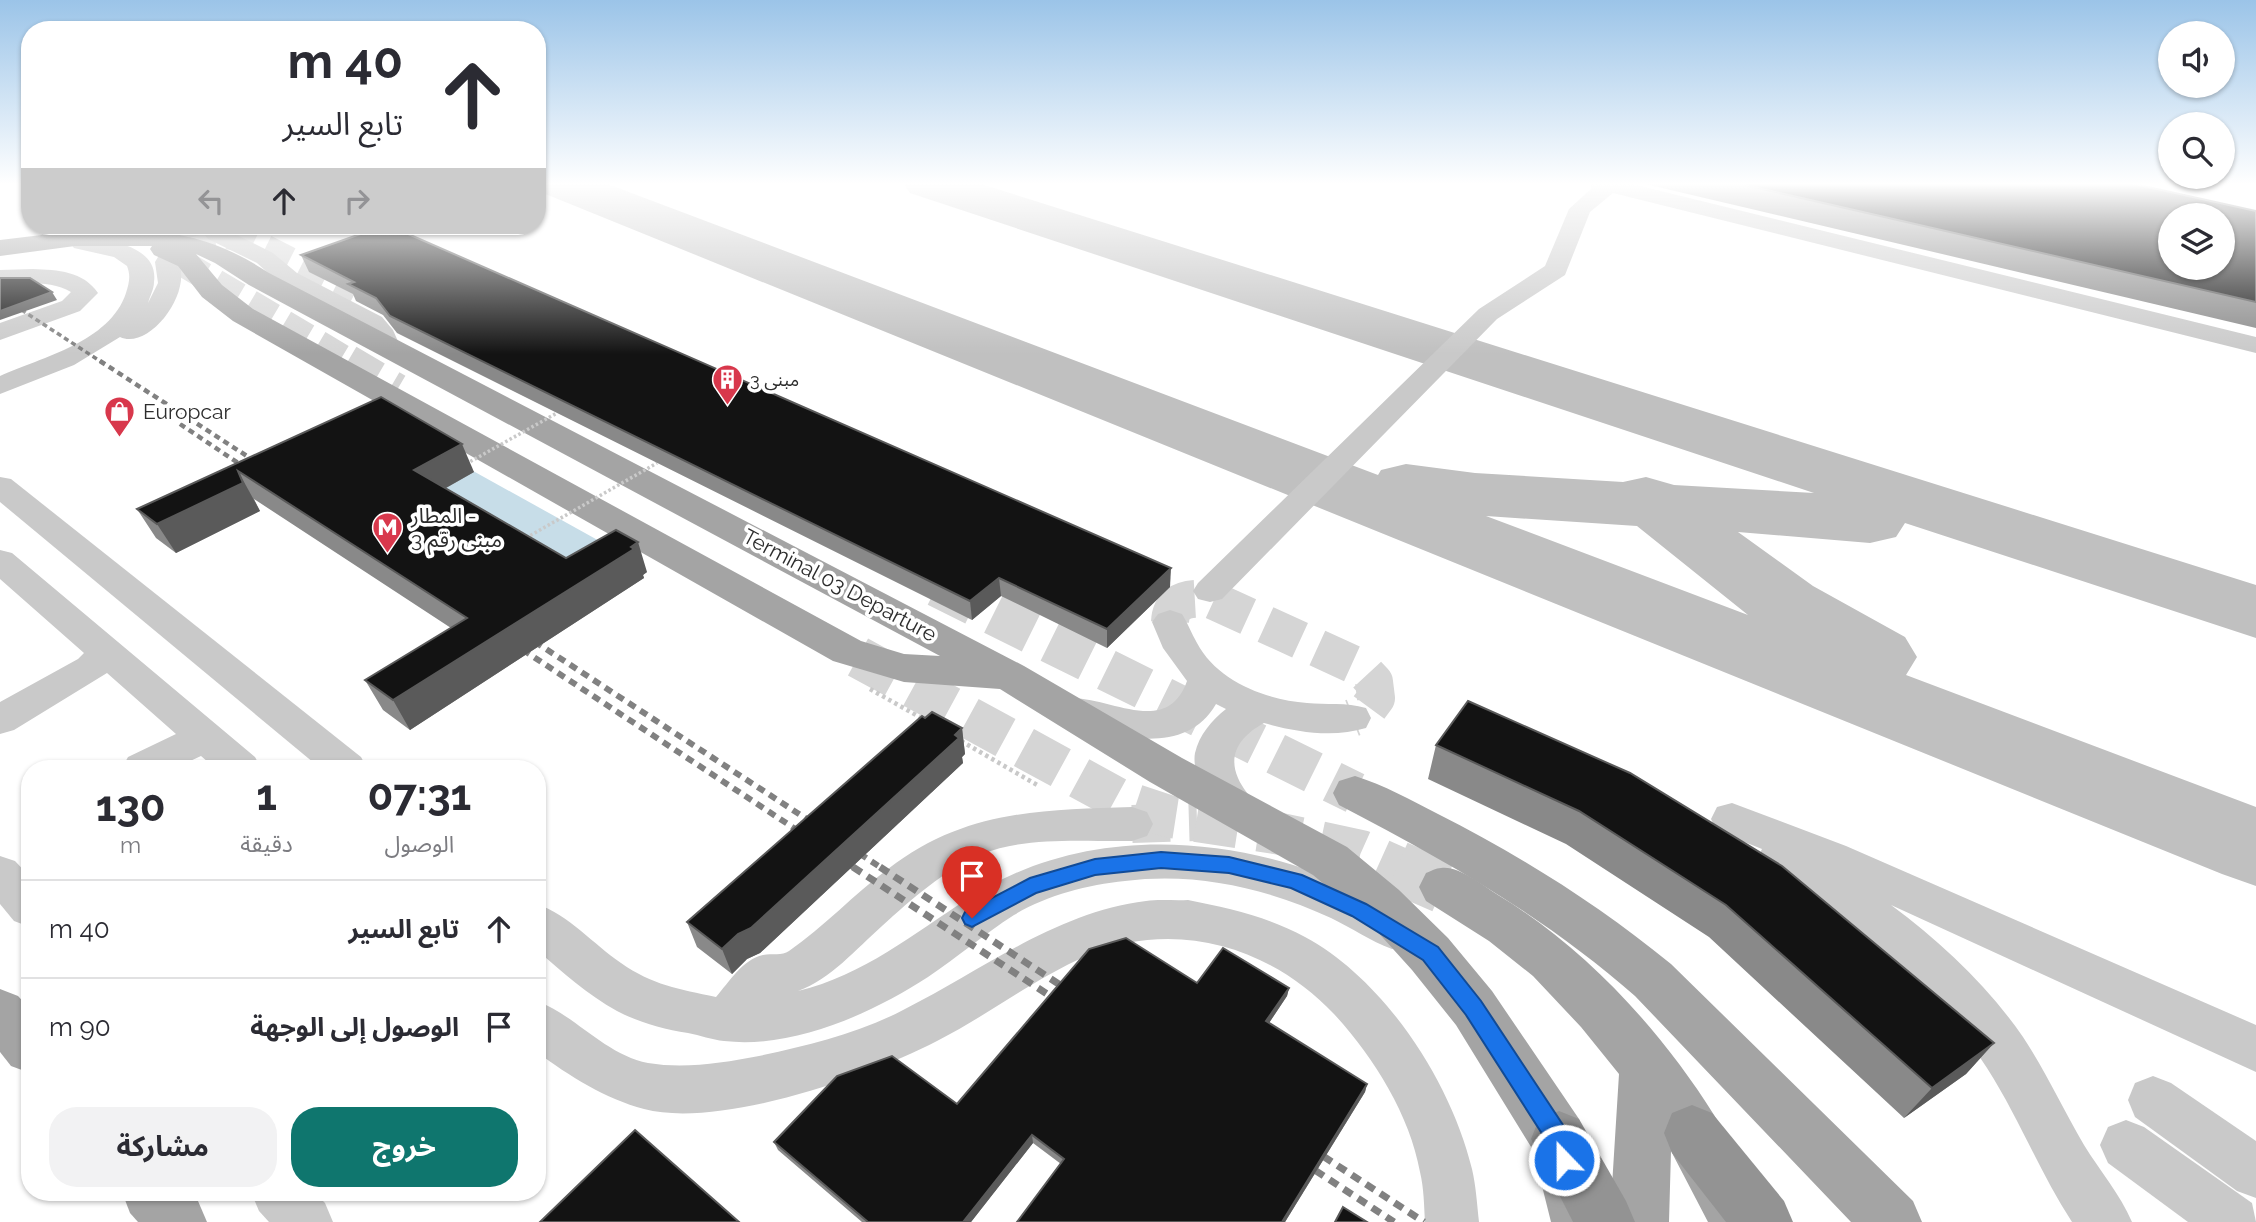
<!DOCTYPE html>
<html lang="ar">
<meta charset="utf-8">
<style>
body{margin:0;font-family:Raleway,"Noto Sans Arabic",sans-serif;background:#f2f2f3;color:#2b2b33;direction:rtl;height:100vh;display:flex;flex-direction:column;font-size:26px;white-space:nowrap}
*{box-sizing:border-box;margin:0}
p{font-size:23px;color:#7c7c81}
.icon{flex:none;width:38px;height:38px;fill:none;stroke:currentColor;stroke-width:2;stroke-linecap:round;stroke-linejoin:round}
.map{position:relative;flex:1;overflow:hidden;direction:ltr}
.details{position:absolute;left:21px;top:760px;width:525px;height:441px;display:flex;flex-direction:column;background:#fff;border-radius:28px;box-shadow:0 2px 5px #0004;direction:rtl}
.details>*{flex:none}
.hud{position:absolute;left:21px;top:21px;width:525px;height:214px;border-radius:28px;box-shadow:0 2px 5px #0004;direction:rtl;background:#fff;color:#2b2b33;overflow:hidden}
.fabs{position:absolute;left:2158px;top:21px;display:grid;gap:14px}
.fabs a{display:grid;place-items:center;width:77px;height:77px;border-radius:50%;background:#fff;box-shadow:0 2px 5px #0004;font-size:35px}
.pin{position:absolute;display:grid;place-items:center;width:60px;height:60px;color:#fff;margin:-72px -30px;border-radius:50% 50% 50% 0;rotate:-45deg;box-shadow:0 0 7px #0007}
.pin .icon{rotate:45deg}
.me{position:absolute;width:77px;margin:-38px;rotate:338deg;stroke-linejoin:round;filter:drop-shadow(0 0 5px #0008)}
.turn{display:flex;align-items:center;gap:24px;height:147px;padding:0 28px;font-size:32px}
.turn .icon{width:91px;height:91px;stroke-width:2.5}
.turn b{display:block;font-size:49px;line-height:60px}
.lanes{display:flex;align-items:center;height:66px;padding:0 28px;background:#0003;justify-content:center;gap:35px;direction:ltr}
.lanes .off{opacity:.35}
.eta{display:flex;justify-content:space-evenly;align-items:center;height:119px;text-align:center}
.eta b{font-size:42px;font-weight:700;line-height:49px}
.primary-button{display:flex;gap:14px;margin-top:auto;padding:14px 28px}
.primary-button a{flex:1;height:80px;border-radius:28px;background:#0f766e;color:#fff;font-size:28px;font-weight:700;line-height:80px;text-align:center}
.primary-button a+a{background:#f2f2f3;color:#2b2b33}
ul{padding:0;list-style:none}
li{display:flex;align-items:center;gap:21px;height:98px;padding:0 28px;border-top:2px solid #e1e1e2}
li div{flex:1}
li b{display:block;font-size:26px}
li em{font-style:normal}
.map>svg:first-child{display:block}
.water{fill:#c7dde8}
.lines{fill:none;stroke-linecap:round;stroke-linejoin:round}
.taxiway{fill:#c0c0c0;fill-rule:evenodd}
.minor-tunnel{stroke:#d5d5d5;stroke-width:38;stroke-dasharray:38 19;stroke-linecap:butt}
.major-tunnel-far3{stroke:#d5d5d5;stroke-width:27;stroke-dasharray:27 13;stroke-linecap:butt}
.major-tunnel-far2{stroke:#d5d5d5;stroke-width:33;stroke-dasharray:33 17;stroke-linecap:butt}
.major-tunnel-far1{stroke:#d5d5d5;stroke-width:42;stroke-dasharray:42 21;stroke-linecap:butt}
.major-tunnel{stroke:#d5d5d5;stroke-width:53;stroke-dasharray:53 26;stroke-linecap:butt}
.path{stroke:#c9c9c9;stroke-width:4.5;stroke-dasharray:3.5 3.5;stroke-linecap:butt}
.minor{fill:#c9c9c9;fill-rule:evenodd}
.major{fill:#a4a4a4;fill-rule:evenodd}
.highway{fill:#939393;fill-rule:evenodd}
.rail-far3{stroke:#818181;stroke-width:3.5;stroke-dasharray:5 3.5;stroke-linecap:butt}
.rail-far2{stroke:#818181;stroke-width:4.5;stroke-dasharray:6 4.5;stroke-linecap:butt}
.rail-far1{stroke:#818181;stroke-width:6;stroke-dasharray:8 6;stroke-linecap:butt}
.rail{stroke:#818181;stroke-width:7;stroke-dasharray:10 7;stroke-linecap:butt}
.path-bridge{stroke:#c9c9c9;stroke-width:3.5;stroke-dasharray:2.5 2.5;stroke-linecap:butt}
.wall{fill:#898989}
.shaded-wall{fill:#5a5a5a}
.building{fill:#131313;stroke:#5a5a5a;stroke-width:2;fill-rule:evenodd}
.route{fill:#1a73e8;stroke:#114b97;stroke-width:2}
.labels{text-anchor:middle;dominant-baseline:central;stroke-width:7;stroke-linejoin:round;paint-order:stroke}
.far-poi-label{font-size:18px;fill:#2c2c2c;stroke:#fff;text-anchor:start}
.poi-label{font-size:21px;fill:#2c2c2c;stroke:#fff;text-anchor:start}
.street-label{font-size:21px;fill:#2c2c2c;stroke:#fff}
</style>
<div class="map">
<svg width="2256" height="1222" viewBox="0 0 2256 1222">
<rect width="100%" height="100%" fill="#fff"/>
<polygon class="water" points="430,447 603,543 556,572 383,471"/>
<g class="lines">
<path class="taxiway" d="M 537,183 L 605,183 L 1378,475 L 1381,470 L 1406,464 L 1475,473 L 1623,482 L 1646,477 L 1674,485 L 1814,493 L 910,193 L 903,183 L 978,183 L 2256,585 L 2256,638 L 1905,523 L 1896,537 L 1870,543 L 1738,532 L 1813,586 L 1905,637 L 1917,657 L 1906,675 L 2256,807 L 2256,886 L 2222,874 L 543,193 ZM 1486,516 L 1637,526 L 1748,615 Z"/>
<g class="minor-tunnel">
<path d="M 1170,622 C 1171,598 1193,597 1212,600 L 1361,668 L 1374,682 L 1376,698 L 1365,713 L 1352,718"/>
<polyline points="1132,824 1197,822"/>
</g>
<g class="major-tunnel-far3">
<polyline points="188,237 216,234 247,239 355,293"/>
<polyline points="181,262 351,363"/>
</g>
<polyline class="major-tunnel-far2" points="348,361 397,390"/>
<g class="major-tunnel-far1">
<polyline points="937,586 1355,793"/>
<polyline points="858,657 1120,800 1171,817 1281,834 1361,851 1401,869"/>
</g>
<polyline class="major-tunnel" points="1397,867 1443,887"/>
<g class="path">
<polyline points="870,689 923,719"/>
<polyline points="961,741 1039,786"/>
</g>
<g class="minor">
<polygon points="1589,183 1628,183 2256,337 2256,353 1613,193 1590,212 1565,275 1497,319 1222,599 1210,602 1198,599 1193,591 1198,583 1479,309 1545,266 1569,209 1592,188"/>
<polygon points="182,226 219,226 273,253 297,273 382,317 393,330 400,346 396,352 387,354 378,352 364,329 279,283 257,263 208,239 204,234 158,246 150,244 146,239 150,234"/>
<path d="M 82,236 C 107,240 159,245 154,282 C 154,289 150,296 148,303 L 158,283 L 155,262 L 158,257 L 167,255 L 176,257 C 197,288 150,351 120,337 L 74,365 L 0,394 L 0,376 C 42,357 110,342 126,293 C 129,283 131,276 127,266 L 114,257 L 74,248 L 70,243 L 74,238 Z"/>
<path d="M 33,269 C 58,270 83,271 98,293 L 80,311 L 0,340 L 0,323 L 62,301 L 71,292 C 51,280 23,283 0,284 L 0,270 Z"/>
<polygon points="0,477 11,479 361,757 367,768 320,768 0,502"/>
<polygon points="0,550 12,553 255,757 261,768 215,768 201,756 175,768 122,768 128,757 176,734 107,673 14,730 0,734 0,702 78,659 84,653 0,579"/>
<path d="M 1170,610 L 1182,614 C 1188,623 1191,633 1197,643 C 1217,681 1266,700 1307,703 C 1326,705 1346,702 1366,708 L 1371,718 L 1366,728 C 1333,738 1296,732 1264,723 C 1242,735 1227,753 1238,778 C 1242,788 1251,797 1257,807 L 1251,818 C 1246,820 1240,823 1235,823 C 1211,821 1191,773 1195,753 C 1199,735 1212,720 1226,709 L 1216,704 C 1184,760 1108,735 1059,720 L 1053,710 L 1059,700 C 1100,688 1165,743 1187,681 L 1163,648 L 1152,622 L 1158,614 Z"/>
<path d="M 1732,803 L 1846,846 L 2256,1025 L 2256,1072 L 1891,905 C 1942,943 1987,985 2023,1037 C 2046,1072 2063,1109 2084,1145 C 2100,1171 2120,1194 2132,1222 L 2072,1222 C 2040,1173 2019,1118 1987,1068 C 1931,981 1850,924 1766,865 L 1760,853 L 1762,849 L 1717,831 L 1711,819 L 1717,807 Z"/>
<path d="M 1132,807 L 1147,812 L 1153,824 L 1147,836 L 1132,841 C 1085,842 1027,836 982,854 C 944,870 912,899 882,926 C 856,949 831,979 798,991 C 864,975 913,934 969,898 C 1071,832 1200,832 1311,871 C 1332,878 1393,902 1407,916 C 1410,919 1412,926 1414,930 L 1408,944 L 1392,949 C 1370,941 1352,928 1331,918 C 1266,888 1196,872 1125,881 C 1087,885 1047,895 1014,915 C 984,934 958,957 928,977 C 871,1014 793,1049 724,1041 C 712,1040 700,1035 688,1033 C 663,1029 640,1023 617,1011 C 588,995 562,972 537,950 L 537,904 C 569,915 593,944 621,963 C 652,985 679,989 716,997 C 730,981 742,960 763,955 C 772,953 782,956 789,951 C 824,927 854,894 888,869 C 965,810 1040,810 1132,807 Z"/>
<polygon points="0,856 15,861 30,877 30,927 14,921 0,904"/>
<path d="M 1188,900 C 1229,908 1268,917 1305,937 C 1385,980 1451,1082 1472,1169 C 1476,1186 1477,1204 1479,1222 L 1425,1222 C 1424,1205 1424,1189 1420,1172 C 1410,1115 1373,1056 1334,1014 C 1270,946 1174,918 1086,956 C 1034,979 988,1015 937,1041 C 870,1076 719,1129 644,1109 C 606,1099 569,1076 537,1052 L 537,1001 C 576,1016 606,1055 648,1063 C 684,1069 723,1063 759,1056 C 809,1045 860,1033 905,1009 C 983,970 1056,912 1146,901 C 1160,899 1175,901 1188,900 Z"/>
<polygon points="2153,1076 2171,1083 2256,1141 2256,1198 2237,1191 2135,1117 2128,1100 2135,1083"/>
<polygon points="2126,1120 2144,1127 2252,1203 2256,1222 2188,1222 2108,1163 2100,1145 2108,1127"/>
<polygon points="251,1192 314,1192 325,1203 333,1222 269,1222 259,1211"/>
</g>
<g class="major">
<path d="M 128,229 C 184,232 222,242 269,273 L 1024,666 L 1182,758 L 1347,847 L 1399,890 L 1448,938 L 1492,991 L 1579,1119 L 1610,1218 L 1619,1074 L 1581,1027 L 1533,976 L 1489,941 L 1426,901 L 1419,887 L 1426,873 C 1431,871 1436,868 1441,868 C 1458,865 1484,886 1498,895 C 1616,966 1717,1095 1770,1222 L 1708,1222 L 1671,1151 L 1669,1222 L 1551,1222 L 1533,1150 L 1456,1025 L 1412,970 L 1365,918 L 1313,875 L 1150,782 L 1000,689 L 904,682 L 833,661 L 233,321 L 202,297 L 178,266 L 154,255 L 150,249 L 152,246 L 75,246 L 0,256 L 0,240 L 75,231 ZM 196,254 L 215,263 L 249,285 L 940,656 L 904,654 L 861,641 L 253,309 L 222,285 Z"/>
<path d="M 1355,776 C 1384,785 1411,800 1438,814 C 1521,856 1599,905 1671,964 L 1913,1201 L 1922,1222 L 1851,1222 L 1635,996 C 1545,917 1445,860 1339,805 L 1333,793 L 1339,781 Z"/>
<polygon points="0,989 18,996 30,1009 30,1073 11,1066 0,1052"/>
<polygon points="122,1192 190,1192 198,1201 207,1222 138,1222 130,1213"/>
</g>
<g class="highway">
<polygon points="1692,1105 1712,1113 1784,1201 1793,1222 1726,1222 1672,1153 1664,1133 1672,1113"/>
<polygon points="1559,1111 1579,1119 1626,1201 1635,1222 1573,1222 1531,1139 1539,1119"/>
</g>
<polyline class="rail-far3" points="0,296 103,363"/>
<g class="rail-far2">
<polyline points="100,361 267,469"/>
<polyline points="180,424 253,473"/>
</g>
<g class="rail-far1">
<polyline points="523,634 822,829"/>
<polyline points="511,642 809,838"/>
<polyline points="848,846 883,869"/>
<polyline points="835,855 856,869"/>
</g>
<g class="rail">
<polyline points="853,867 1067,1007"/>
<polyline points="880,867 1074,994"/>
<polyline points="1309,1147 1424,1222"/>
<polyline points="1301,1161 1394,1222"/>
</g>
<g class="path-bridge">
<polyline points="466,464 557,413"/>
<polyline points="526,538 657,463"/>
</g>
</g>
<g class="wall">
<polygon points="1641,183 2130,183 2256,211 2256,328"/>
<polygon points="268,226 298,226 280,232"/>
<polygon points="301,255 1170,587 1107,648 1001,596 972,620 397,333 383,315 356,301 353,294 309,272"/>
<polygon points="381,397 474,472 446,488 566,558 647,572 643,575 644,578 410,730 383,710 365,680 451,628 254,499 260,511 176,553 156,538 137,509"/>
<polygon points="1468,701 1994,1043 1966,1074 1904,1118 1709,937 1566,844 1428,779 1436,745"/>
<polygon points="925,718 962,728 965,754 962,757 963,763 760,953 747,959 732,974 697,947 687,922"/>
<polygon points="1197,983 1289,988 1287,996 1269,1023 1367,1084 1365,1092 1285,1222 1017,1222 1061,1164 1033,1143 971,1222 862,1222 778,1150 774,1142 957,1104"/>
</g>
<g class="shaded-wall">
<polygon points="277,226 298,226 280,232"/>
<polygon points="52,292 57,300 0,320 0,311"/>
<polygon points="462,444 474,472 428,498 414,470"/>
<polygon points="238,471 260,511 176,553 157,524"/>
<polygon points="638,542 647,572 643,575 644,578 410,730 393,700"/>
<polygon points="1171,568 1170,587 1107,648 1107,629"/>
<polygon points="999,578 1001,596 972,620 970,601"/>
<polygon points="962,728 965,754 962,757 963,763 760,953 747,959 732,974 722,949"/>
<polygon points="1289,988 1287,996 1265,1029 1266,1021"/>
<polygon points="1994,1043 1966,1074 1904,1118 1932,1088"/>
<polygon points="1367,1084 1365,1092 1285,1222 1282,1222"/>
<polygon points="1032,1135 1033,1143 971,1222 963,1222"/>
</g>
<g class="building">
<path d="M 1736,183 L 2130,183 L 2256,211 L 2256,302 ZM 2170,215 L 2222,215 L 2222,268 L 2170,268 Z"/>
<polygon points="383,226 390,226 1171,568 1107,629 999,578 970,601 390,316 376,298 348,284 354,282 301,255"/>
<polygon points="0,278 30,278 52,292 0,311"/>
<polygon points="381,397 462,444 414,470 566,558 616,530 638,542 631,547 634,549 393,700 365,680 467,618 238,471 243,483 157,524 137,509"/>
<polygon points="1468,701 1630,773 1782,866 1994,1043 1932,1088 1726,905 1579,811 1436,745"/>
<polygon points="932,712 962,728 955,735 959,738 751,928 738,934 722,949 687,922 922,716 925,718"/>
<polygon points="1126,938 1197,983 1223,948 1289,988 1266,1021 1367,1084 1282,1222 1017,1222 1064,1159 1032,1135 963,1222 868,1222 774,1142 837,1076 892,1056 957,1104 1089,949"/>
<polygon points="635,1130 739,1222 540,1222"/>
<polygon points="1343,1207 1367,1222 1335,1222"/>
</g>
<linearGradient id="sky" x2="0" y2="1"><stop stop-color="#9bc4e8"/><stop offset="0.52" stop-color="#fff"/><stop offset="1" stop-color="#fff" stop-opacity="0"/></linearGradient>
<rect width="2256" height="354" fill="url(#sky)"/>
<polygon class="route" points="1161,852 1229,857 1302,875 1366,904 1438,947 1481,1001 1567,1131 1576,1160 1573,1168 1564,1171 1556,1168 1548,1143 1466,1015 1423,960 1352,916 1291,888 1229,873 1161,868 1095,875 1036,893 972,927 965,924 962,918 965,912 1030,878 1095,859"/>
<defs>
<symbol id="building-pin" viewBox="-11 -11 22 30"><path d="M0 17L-7.5 6A9.5 9.5 0 1 1 7.5 6Z" fill="#d8384c" stroke="#fff"/><path d="M-4-6H4V6H1V3H-1V6H-4ZM-2.5-4.3h1.7v1.8h-1.7ZM.8-4.3h1.7v1.8H.8ZM-2.5-1h1.7V.8h-1.7ZM.8-1h1.7V.8H.8Z" fill="#fff"/></symbol>
<symbol id="shop-pin" viewBox="-11 -11 22 30"><path d="M0 17L-7.5 6A9.5 9.5 0 1 1 7.5 6Z" fill="#d8384c" stroke="#fff"/><path d="M-5-2.5h2.3a2.7 3.5 0 0 1 5.4 0H5L5.5 6h-11ZM-1.5-2.5h3a1.5 2.3 0 0 0-3 0Z" fill="#fff"/></symbol>
<symbol id="metro-pin" viewBox="-11 -11 22 30"><path d="M0 17L-7.5 6A9.5 9.5 0 1 1 7.5 6Z" fill="#d8384c" stroke="#fff"/><path d="M-5.5 5V-5H-3L0 0L3-5H5.5V5H3V-.5L0 4L-3-.5V5Z" fill="#fff"/></symbol>
</defs>
<g fill-rule="evenodd">
<use href="#building-pin" x="710" y="362" width="35" height="47"/>
<use href="#shop-pin" x="102" y="394" width="35" height="47"/>
<use href="#metro-pin" x="370" y="510" width="35" height="47"/>
</g>
<g class="labels">
<g class="far-poi-label">
<text x="750" y="379">مبنى 3</text>
</g>
<g class="poi-label">
<text x="143" y="411">Europcar</text>
<text x="411" y="515">المطار -<tspan x="411" dy="24">مبنى رقم 3</tspan></text>
</g>
<g class="street-label">
<text transform="translate(840 585) rotate(28)">Terminal 03 Departure</text>
</g>
</g>
</svg>
<div class="fabs">
<a><svg class="icon" aria-label="sound" viewBox="0 0 24 24"><path d="M4 9h4l5-4v14l-5-4H4zM17 9q2 3 0 6"/></svg></a>
<a><svg class="icon" aria-label="search" viewBox="0 0 24 24"><circle cx="10" cy="10" r="6"/><path d="M15 15l6 6"/></svg></a>
<a><svg class="icon" aria-label="layers" viewBox="0 0 24 24"><path d="M12 4l9 5-9 5-9-5zM3 14l9 5 9-5"/></svg></a>
</div>
<div class="pin" style="left:972px;top:918px;background:#d93025"><svg class="icon" aria-label="arrive" viewBox="0 0 24 24"><path d="M6 21V4h12l-3 4 3 4H6"/></svg></div>
<svg class="me" style="left:1564px;top:1160px" viewBox="-20 -20 40 40"><circle r="17" fill="#1a73e8" stroke="#fff" stroke-width="3"/><path d="M0-11L8 9 0 5-8 9z" fill="#fff"/></svg>
<div class="hud">
<div class="turn"><svg class="icon" aria-label="ahead" viewBox="0 0 24 24"><path d="M12 20V5M6 11l6-6 6 6"/></svg><div><b>40 m</b>تابع السير</div></div>
<div class="lanes"><svg class="icon off" aria-label="left" viewBox="0 0 24 24"><path d="M17 20v-9H6M10 6l-5 5 5 5"/></svg><svg class="icon" aria-label="ahead" viewBox="0 0 24 24"><path d="M12 20V5M6 11l6-6 6 6"/></svg><svg class="icon off" aria-label="right" viewBox="0 0 24 24"><path d="M7 20v-9h11M14 6l5 5-5 5"/></svg></div>
</div>
<section class="details">
<div class="eta">
<div><b>07:31</b><p>الوصول</p></div>
<div><b>1</b><p>دقيقة</p></div>
<div><b>130</b><p>m</p></div>
</div>
<ul>
<li><svg class="icon" aria-label="ahead" viewBox="0 0 24 24"><path d="M12 20V5M6 11l6-6 6 6"/></svg><div><b>تابع السير</b></div><em>40 m</em></li>
<li><svg class="icon" aria-label="arrive" viewBox="0 0 24 24"><path d="M6 21V4h12l-3 4 3 4H6"/></svg><div><b>الوصول إلى الوجهة</b></div><em>90 m</em></li>
</ul>
<div class="primary-button"><a>خروج</a><a>مشاركة</a></div>
</section>
</div>
